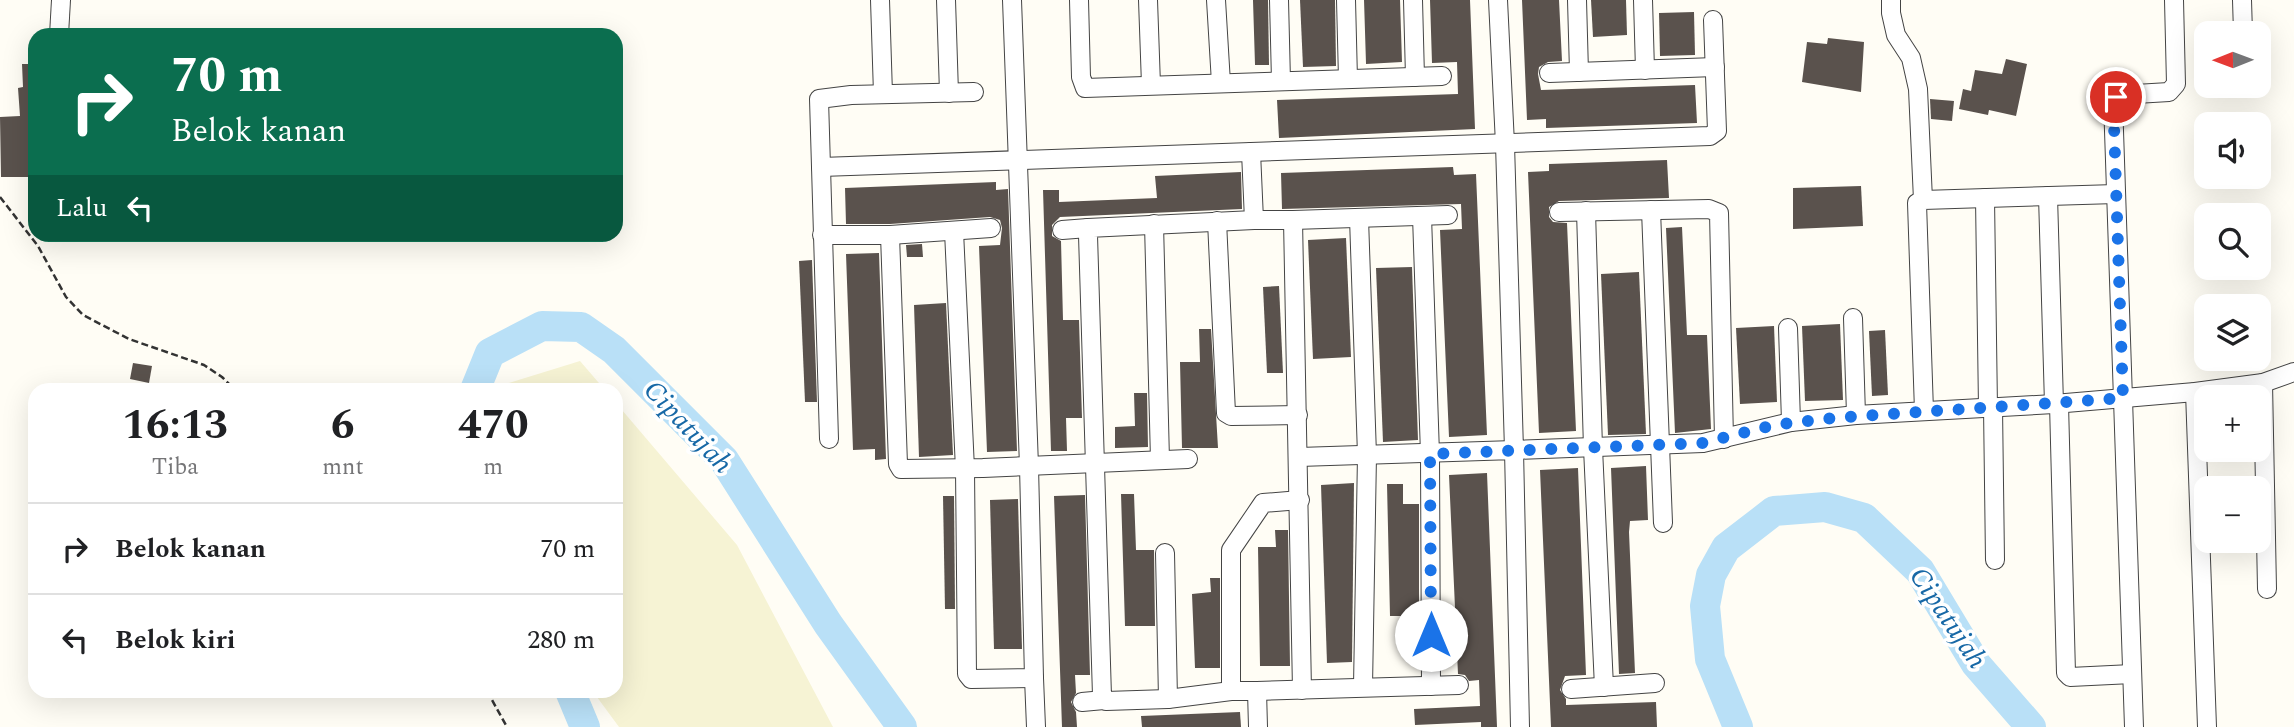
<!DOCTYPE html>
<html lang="id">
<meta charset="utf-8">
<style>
body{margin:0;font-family:Spectral,serif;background:#f6f6f6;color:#202124;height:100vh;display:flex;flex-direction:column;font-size:26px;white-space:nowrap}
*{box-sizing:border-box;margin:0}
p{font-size:23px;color:#757577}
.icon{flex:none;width:38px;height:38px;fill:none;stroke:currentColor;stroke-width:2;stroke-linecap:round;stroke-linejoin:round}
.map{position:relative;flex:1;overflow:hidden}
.side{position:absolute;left:28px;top:383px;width:595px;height:315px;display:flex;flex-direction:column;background:#fff;border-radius:21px;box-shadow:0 7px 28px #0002}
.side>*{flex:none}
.banner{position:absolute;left:28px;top:28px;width:595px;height:214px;border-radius:21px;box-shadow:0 7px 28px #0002;background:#0b6e4f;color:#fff;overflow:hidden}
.needle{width:46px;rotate:269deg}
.tools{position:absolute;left:2194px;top:21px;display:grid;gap:14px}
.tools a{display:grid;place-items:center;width:77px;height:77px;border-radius:14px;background:#fff;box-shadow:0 7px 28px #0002;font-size:35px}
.pin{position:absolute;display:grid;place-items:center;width:60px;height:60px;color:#fff;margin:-30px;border:4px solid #fff;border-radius:50%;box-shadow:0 2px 7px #0007}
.me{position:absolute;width:77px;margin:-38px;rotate:0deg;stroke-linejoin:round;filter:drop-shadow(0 0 5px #0008)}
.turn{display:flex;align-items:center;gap:24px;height:147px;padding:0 28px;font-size:32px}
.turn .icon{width:91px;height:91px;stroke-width:2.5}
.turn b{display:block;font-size:49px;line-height:60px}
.then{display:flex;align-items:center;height:66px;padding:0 28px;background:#0003;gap:14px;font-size:26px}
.eta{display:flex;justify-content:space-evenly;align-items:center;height:119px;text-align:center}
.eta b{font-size:42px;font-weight:700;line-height:49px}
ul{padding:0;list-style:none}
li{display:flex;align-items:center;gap:21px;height:91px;padding:0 28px;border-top:2px solid #e0e0e0}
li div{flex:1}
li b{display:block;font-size:26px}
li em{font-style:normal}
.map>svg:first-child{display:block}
.farmland{fill:#f6f3d4}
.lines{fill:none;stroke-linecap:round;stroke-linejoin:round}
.river{stroke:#b9e0f7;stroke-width:30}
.building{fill:#5a524d}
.minor-casing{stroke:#444;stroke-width:20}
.path{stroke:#333;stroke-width:2.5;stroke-dasharray:7 3.5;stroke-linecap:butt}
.minor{stroke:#fff;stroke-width:18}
.route{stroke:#1a73e8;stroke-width:12;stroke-dasharray:0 21.6}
.labels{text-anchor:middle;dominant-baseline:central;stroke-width:7;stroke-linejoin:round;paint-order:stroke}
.water-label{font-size:28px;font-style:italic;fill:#1768a6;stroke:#fff}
</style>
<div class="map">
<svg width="2294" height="727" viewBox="0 0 2294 727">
<rect width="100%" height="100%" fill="#fffdf5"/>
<g class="farmland">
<polygon points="580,361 605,390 486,390"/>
<polygon points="616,403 737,545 833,727 619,727 594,693 616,691"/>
</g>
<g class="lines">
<g class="river">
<polyline points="475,390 490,353 542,326 581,327 614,350 724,460 828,624 902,727"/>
<polyline points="570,691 585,727"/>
<polyline points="1738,727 1710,659 1705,606 1711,575 1726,548 1774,511 1825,507 1864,518 1920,571 1976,664 2031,727"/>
</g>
</g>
<g class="building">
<polygon points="1253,0 1268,0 1269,65 1255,65"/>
<polygon points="1300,0 1335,0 1336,66 1303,67"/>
<polygon points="1364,0 1400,0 1402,62 1366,64"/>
<polygon points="1430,0 1470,0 1475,129 1279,138 1277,100 1458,94 1457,62 1432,63"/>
<polygon points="1522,0 1559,0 1562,61 1548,62 1539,67 1538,74 1541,90 1695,85 1697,123 1546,128 1546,119 1527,120"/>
<polygon points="1591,0 1626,0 1627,35 1593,37"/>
<polygon points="1694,12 1695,55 1660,56 1659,13"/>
<polygon points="1828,38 1864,42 1861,92 1802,82 1807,42 1827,44"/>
<polygon points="2006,59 2027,64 2016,116 1989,110 1988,115 1959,109 1963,89 1971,91 1975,70 2002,74"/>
<polygon points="22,64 35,64 35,177 1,177 0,117 20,116 18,88 23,87"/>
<polygon points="1930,99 1954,101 1952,121 1931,119"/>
<polygon points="1667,160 1669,198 1559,201 1549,207 1549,217 1553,222 1567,223 1576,431 1539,433 1528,172 1549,171 1549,164"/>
<polygon points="1453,167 1454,175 1476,174 1487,435 1449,437 1440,230 1462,229 1461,204 1282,209 1281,173"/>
<polygon points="1241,172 1242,209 1060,217 1052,225 1052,236 1061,241 1063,320 1079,320 1082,418 1066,418 1067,451 1051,451 1043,190 1059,190 1059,202 1157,198 1155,176"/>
<polygon points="996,182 996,190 1008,189 1017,451 987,452 979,246 1000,245 1002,228 1000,220 990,217 890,224 846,224 845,188"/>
<polygon points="1861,186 1863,226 1793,229 1793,188"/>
<polygon points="1682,227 1687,335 1707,335 1711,429 1675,433 1666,228"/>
<polygon points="1346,238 1351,357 1313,359 1308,240"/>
<polygon points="922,244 923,257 907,257 906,245"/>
<polygon points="879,253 886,459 875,460 875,449 853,450 846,254"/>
<polygon points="812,260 817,402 805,402 799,261"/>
<polygon points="1412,267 1418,440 1383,442 1376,268"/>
<polygon points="1639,272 1646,434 1608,435 1601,274"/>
<polygon points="1279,286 1283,373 1267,373 1263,287"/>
<polygon points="946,303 953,455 919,457 914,305"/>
<polygon points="1840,324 1843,400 1805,401 1802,326"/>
<polygon points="1774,326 1777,402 1740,404 1736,328"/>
<polygon points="1199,329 1211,329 1218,448 1182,448 1180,362 1200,362"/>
<polygon points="1885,330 1888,395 1872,396 1869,331"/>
<polygon points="133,363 152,366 149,383 130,379"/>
<polygon points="1134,393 1147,393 1148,447 1115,448 1115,427 1135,426"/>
<polygon points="1646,466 1648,520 1630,521 1629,532 1635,673 1619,674 1611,468"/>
<polygon points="1578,468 1586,675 1565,676 1560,690 1566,699 1566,705 1656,702 1657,727 1551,727 1540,470"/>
<polygon points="1487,473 1497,727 1481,727 1481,722 1415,725 1414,709 1480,706 1479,680 1469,681 1465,675 1458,674 1449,475"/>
<polygon points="1354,483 1352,662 1327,663 1321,485"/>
<polygon points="1387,484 1403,484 1403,504 1419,504 1419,634 1410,634 1410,616 1390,616"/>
<polygon points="1121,494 1134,494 1136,550 1154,550 1155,626 1125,626"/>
<polygon points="1085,495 1090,675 1075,675 1076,693 1071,702 1076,712 1077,727 1062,727 1054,496"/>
<polygon points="943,496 954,496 955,609 945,609"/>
<polygon points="1018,499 1022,649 994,649 990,500"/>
<polygon points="1275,530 1288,530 1290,666 1260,666 1258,547 1276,547"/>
<polygon points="1210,578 1220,578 1220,668 1195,668 1192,594 1211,592"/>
<polygon points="1240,712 1241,727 1142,727 1141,716"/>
</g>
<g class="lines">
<defs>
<g id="minor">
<polyline points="880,0 883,94"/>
<polyline points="946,0 949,93"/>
<polyline points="1079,0 1081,77 1085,88 1442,76"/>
<polyline points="1148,0 1151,85"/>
<polyline points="1216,0 1221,83"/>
<polyline points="1279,0 1281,81"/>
<polyline points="1346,0 1348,79"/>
<polyline points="1413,0 1415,77"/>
<polyline points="1498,0 1505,144 1514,450 1703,443 1791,422 1856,415 2054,404 2195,392 2263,383 2294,372"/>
<polyline points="1577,0 1579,72"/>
<polyline points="1643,0 1645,70"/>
<polyline points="1891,0 1891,13 1896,35 1911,58 1918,89 1923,200"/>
<polyline points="2242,0 2243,33"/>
<polyline points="59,35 61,0"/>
<polyline points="1549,73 1715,67"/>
<polyline points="1251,152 1254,220 1088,228 1088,235 1102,696 1106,701 1168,699 1231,691 1257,691 1258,727"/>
<polyline points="821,167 1710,136 1717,131 1713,20"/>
<polyline points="2048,196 2054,404"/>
<polyline points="1985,198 1988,408"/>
<polyline points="1651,210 1663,523"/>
<polyline points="1586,211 1593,448 1604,687"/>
<polyline points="1559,212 1709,209 1719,213 1724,439"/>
<polyline points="1422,216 1430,454 1431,686"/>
<polyline points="1359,218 1367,455 1363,687"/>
<polyline points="1254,220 1293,220 1448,215"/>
<polyline points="1293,220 1302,690"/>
<polyline points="1217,221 1226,413 1231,416 1298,415"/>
<polyline points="1154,224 1160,460"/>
<polyline points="1062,230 1088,228"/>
<polyline points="954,231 965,469 967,674 971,679 1034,678 1029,466 1012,0"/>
<polyline points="822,235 890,235 991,228"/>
<polyline points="890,235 898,464 901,469 983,468 1188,459"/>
<polyline points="1853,318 1856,415"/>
<polyline points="1788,328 1791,422"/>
<polyline points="2263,383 2267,589"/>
<polyline points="2195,392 2207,727"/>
<polyline points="2059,404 2066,673 2070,677 2132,674"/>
<polyline points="1993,407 1995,560"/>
<polyline points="1924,411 1917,203 1923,200 2116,194"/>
<polyline points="829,439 819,99 851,95 974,92"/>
<polyline points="1299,457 1514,450 1520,727"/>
<polyline points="1165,553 1168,699"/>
<polyline points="1034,678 1036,727"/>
<polyline points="1571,689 1655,683"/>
<polyline points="1231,691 1231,550 1263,503 1300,500"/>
<polyline points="1257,691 1459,685"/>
<polyline points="1082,702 1104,700"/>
<polyline points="2134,727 2113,101 2119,95 2169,92 2176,84 2174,0"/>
</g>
</defs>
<use href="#minor" class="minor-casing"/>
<g class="path">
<polyline points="0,197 38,246 66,297 83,315 129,339 204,365 222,377 235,390"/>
<polyline points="487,691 507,727"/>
</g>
<use href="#minor" class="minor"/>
</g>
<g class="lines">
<polyline class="route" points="1431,635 1430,454 1703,443 1774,425 1834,418 2123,398 2114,125 2113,101 2116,97"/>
</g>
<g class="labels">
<g class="water-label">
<text transform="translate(688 427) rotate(47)">Cipatujah</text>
<text transform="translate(1948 618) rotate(56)">Cipatujah</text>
</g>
</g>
</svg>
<div class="tools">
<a><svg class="needle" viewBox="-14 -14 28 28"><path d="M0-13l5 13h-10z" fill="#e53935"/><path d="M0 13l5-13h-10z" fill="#757577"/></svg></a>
<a><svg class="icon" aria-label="sound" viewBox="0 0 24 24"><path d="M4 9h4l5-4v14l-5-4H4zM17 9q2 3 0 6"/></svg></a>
<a><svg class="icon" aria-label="search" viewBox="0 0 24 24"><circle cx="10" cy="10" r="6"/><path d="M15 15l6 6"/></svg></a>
<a><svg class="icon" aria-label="layers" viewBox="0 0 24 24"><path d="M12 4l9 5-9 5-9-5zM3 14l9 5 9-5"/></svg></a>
<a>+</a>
<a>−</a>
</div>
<div class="pin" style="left:2116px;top:97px;background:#d93025"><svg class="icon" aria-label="arrive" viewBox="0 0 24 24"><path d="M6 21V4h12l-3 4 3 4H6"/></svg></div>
<svg class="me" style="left:1431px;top:635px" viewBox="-20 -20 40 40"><circle r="19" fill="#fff"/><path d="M0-13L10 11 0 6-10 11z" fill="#1a73e8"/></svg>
<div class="banner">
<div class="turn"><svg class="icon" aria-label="right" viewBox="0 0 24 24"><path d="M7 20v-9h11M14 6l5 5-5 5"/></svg><div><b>70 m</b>Belok kanan</div></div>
<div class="then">Lalu<svg class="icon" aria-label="left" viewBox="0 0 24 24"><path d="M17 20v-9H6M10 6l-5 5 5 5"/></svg></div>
</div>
<section class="side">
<div class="eta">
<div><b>16:13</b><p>Tiba</p></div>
<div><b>6</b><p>mnt</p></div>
<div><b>470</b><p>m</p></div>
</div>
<ul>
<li><svg class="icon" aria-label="right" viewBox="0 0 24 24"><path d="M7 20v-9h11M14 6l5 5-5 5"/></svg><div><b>Belok kanan</b></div><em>70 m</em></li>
<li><svg class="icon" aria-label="left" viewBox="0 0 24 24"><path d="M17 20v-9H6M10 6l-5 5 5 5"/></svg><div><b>Belok kiri</b></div><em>280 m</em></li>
</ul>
</section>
</div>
